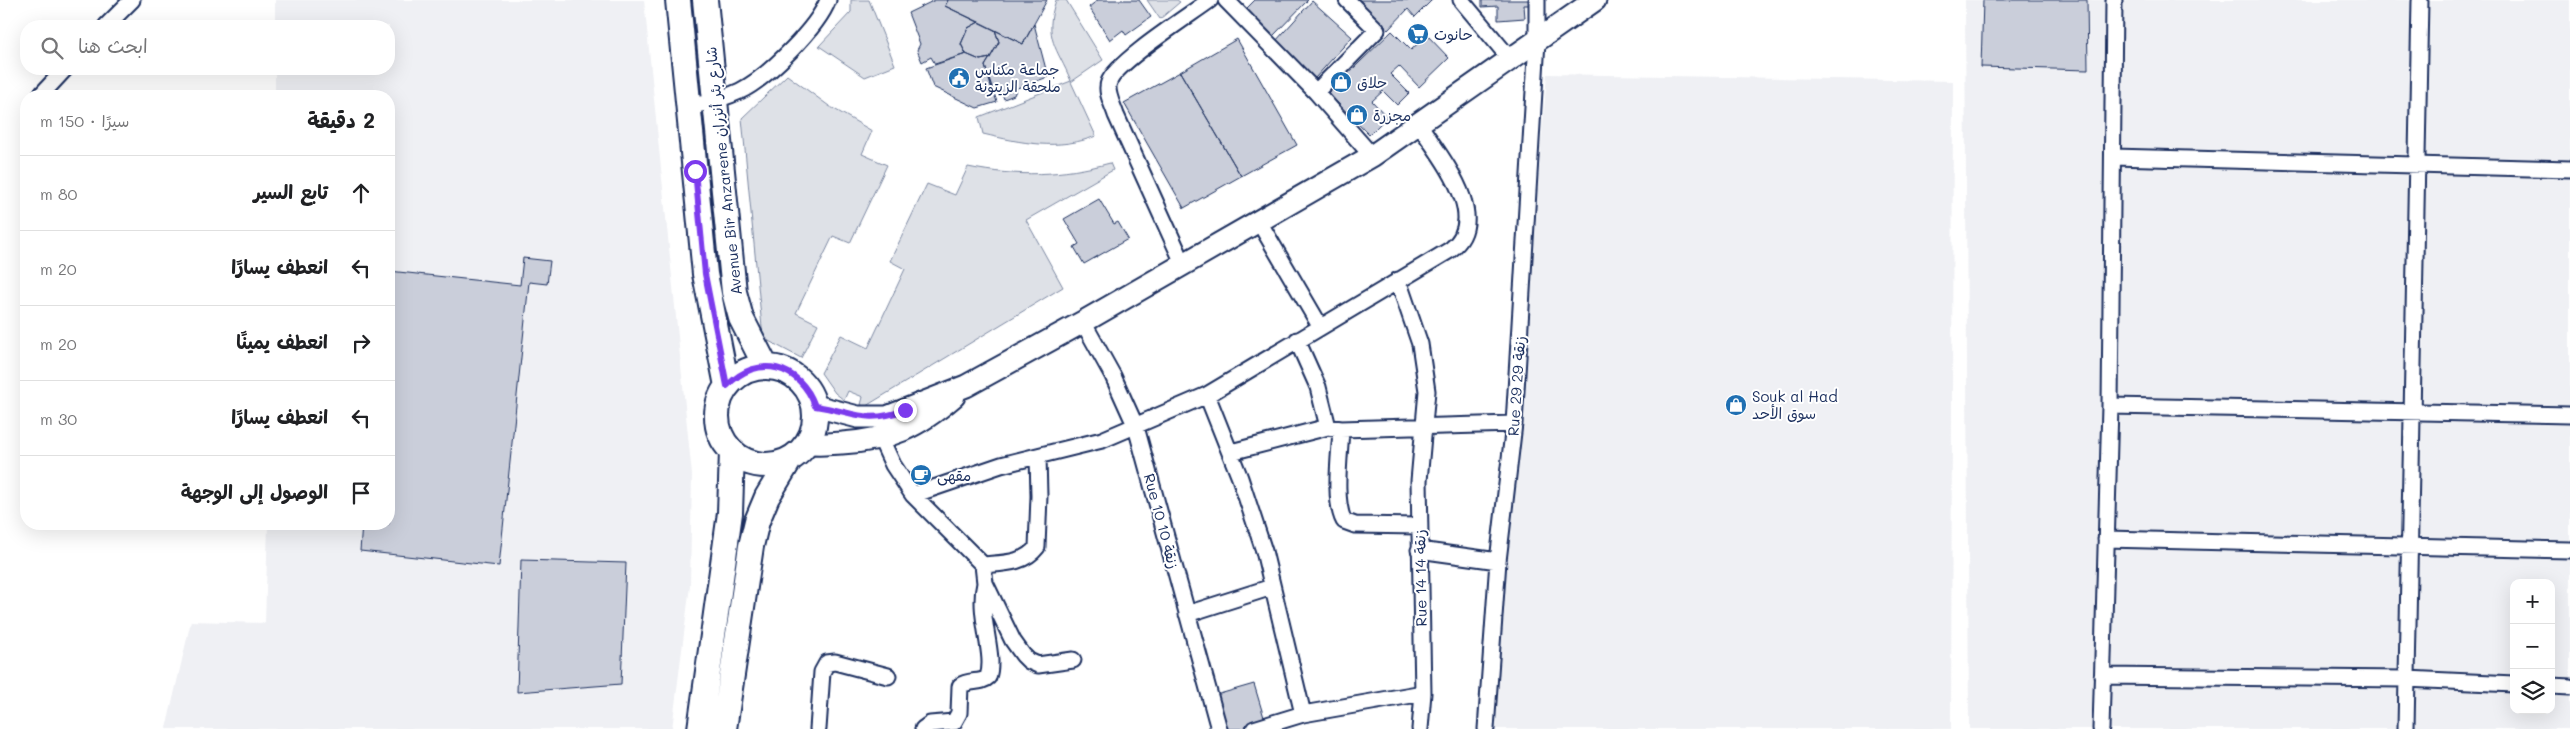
<!DOCTYPE html>
<html lang="ar">
<meta charset="utf-8">
<style>
body{margin:0;font-family:Mali,"Playpen Sans Arabic",sans-serif;background:#f2f2f2;color:#202124;direction:rtl}
.controls{position:absolute;right:15px;bottom:15px;display:grid;overflow:hidden;border-radius:10px;box-shadow:0 5px 20px #0002}
.controls button{width:45px;height:45px;display:grid;place-items:center;padding:0;border:0;border-bottom:1px solid #e0e0e0;background:#fff;color:#202124;font:25px sans-serif}
.stop{position:absolute;width:15px;height:15px;margin:-11px;border:4px solid #7c3aed;border-radius:50%;background:#fff}
.stop.end{background:#7c3aed;border-color:#fff;box-shadow:0 1px 5px #0008}
.list{margin:0;padding:0;list-style:none}
h2{display:flex;justify-content:space-between;align-items:center;height:65px;margin:0;padding:0 20px;font-size:21px}
h2 small{font-size:16px;font-weight:400;color:#757577}
.list li{display:grid;grid-template-columns:32px 1fr auto;gap:15px;align-items:center;box-sizing:border-box;height:75px;padding:0 20px;border-top:1px solid #e0e0e0}
.list b{display:block;font-size:19px;white-space:nowrap}
.list em{font-size:16px;font-style:normal;color:#757577}
.icon{flex:none;width:28px;height:28px;fill:none;stroke:currentColor;stroke-width:2;stroke-linecap:round;stroke-linejoin:round}
.map{position:relative;flex:none;width:2570px;height:729px;overflow:hidden;direction:ltr}
.search{position:absolute;background:#fff;box-shadow:0 5px 20px #0002;left:20px;top:20px;width:375px;height:55px;display:flex;align-items:center;gap:12px;box-sizing:border-box;padding:0 18px;border-radius:20px;color:#757577;font-size:19px}
.panel{position:absolute;background:#fff;box-shadow:0 5px 20px #0002;left:20px;top:90px;width:375px;height:440px;border-radius:20px;direction:rtl}
.map>svg:first-child{display:block}
.built{fill:#eff0f4;fill-rule:evenodd}
.green{fill:#dee1e7;stroke:#7c88a2}
.building{fill:#caceda;stroke:#1b2f5e}
.lines{fill:none;stroke-linecap:round;stroke-linejoin:round}
.street-casing{stroke:#1b2f5e;stroke-width:19}
.secondary-casing{stroke:#1b2f5e;stroke-width:25}
.primary-casing{stroke:#1b2f5e;stroke-width:28}
.street{stroke:#fff;stroke-width:15}
.secondary{stroke:#fff;stroke-width:21}
.primary{stroke:#fff;stroke-width:24}
.route{stroke:#7c3aed;stroke-width:6}
.labels{text-anchor:middle;dominant-baseline:central;stroke-width:4;stroke-linejoin:round;paint-order:stroke}
.poi-label{font-size:15px;fill:#1b2f5e;stroke:#fff;text-anchor:start}
.street-label{font-size:15px;fill:#1b2f5e;stroke:#fff}
</style>
<div class="map">
<svg width="2570" height="729" viewBox="0 0 2570 729">
<rect width="100%" height="100%" fill="#fff"/>
<filter id="ink" filterUnits="userSpaceOnUse"><feTurbulence type="fractalNoise" baseFrequency=".02" numOctaves="2"/><feDisplacementMap in="SourceGraphic" scale="10" xChannelSelector="R" yChannelSelector="G"/><feConvolveMatrix kernelMatrix="1 2 1 2 8 2 1 2 1" color-interpolation-filters="sRGB"/></filter>
<g filter="url(#ink)">
<path class="built" d="M275 0H644L692 475 690 586 672 729H166L191 621 265 623 268 524H389V96H275V69H389V26H275Z
M1965 0H2570V729H1969ZM2514 583H2551V710H2514Z
M1547 74 1953 81 1951 729H1492Z"/>
<path class="green" d="M851 0H869L895 65 865 77 819 46 851 12Z
M1056 0H1066L1103 60 1071 82 1096 136C1058 151 1022 143 983 134L979 117 1071 81C1057 47 1043 39 1056 0Z
M1147 0H1177L1180 2 1160 19Z
M787 75 829 106 872 131 862 154 887 165 850 243 833 236 796 313 818 324 801 358 763 338 742 118Z
M1110 163 1113 170 1026 220 1063 287 866 406 861 405 863 397 848 391 844 400 835 393 821 373 841 335 868 348 905 269 890 261 927 184 955 195 968 167C1017 177 1062 176 1110 163Z"/>
<path class="building" d="M935 0H948L945 6 979 22 968 28 961 44 966 54 935 64 931 57 922 62 917 50 920 44 908 13Z
M948 0H1047L1023 44 945 6Z
M1098 0H1139L1151 17 1126 35 1123 30 1110 40 1089 7Z
M1255 0H1308L1273 36 1246 9Z
M1359 0H1432L1415 17 1408 9 1388 30Z
M1482 0H1529V5H1524L1525 18 1498 20V6L1482 7Z
M1983 0H2087L2088 70 1981 67Z
M1312 1 1352 37 1315 78 1275 42Z
M979 22 995 30 999 42 990 58 980 60 966 54 961 44 968 28Z
M1034 24 1048 77 1017 88 1014 95 1004 99 1000 87 993 93 985 66 999 42 995 30 1023 44Z
M1392 31 1411 50 1427 35 1449 58 1419 87 1399 66 1390 74 1409 93 1397 105 1383 91 1372 101 1387 117 1369 135 1328 93Z
M1237 39 1297 145 1241 176 1180 72Z
M966 54 980 60 990 58 985 66 997 102 977 108 933 87 926 68Z
M1180 72 1241 176 1184 208 1124 103Z
M1099 199 1114 224 1118 222 1128 239 1084 264 1074 247 1079 244 1064 219Z
M523 258 550 261 547 284 529 282 499 566 360 551 362 524H389V271L520 285Z
M521 560 626 563 621 684 517 692Z
M1254 684 1266 724 1245 729H1224L1216 695Z"/>
<g class="lines">
<g class="street-casing">
<path id="street" d="M1226 0 1316 92 1372 156
M1461 0 1511 60
M106 26 132 0
M1316 92 1377 30 1347 0
M40 96 65 69
M688 107C707 103 723 99 740 91 767 78 818 27 828 0
M2113 157 2570 169
M1258 220 1320 326
M1183 263 1116 115C1113 105 1105 92 1109 82 1116 62 1190 15 1210 0
M1398 280 1420 344 1427 391 1419 481 1423 693 1420 729
M1083 322 1113 376 1136 427 1219 729
M1297 340 1318 387 1328 427
M1207 395 1240 478 1264 551 1303 714
M2110 406 2570 415
M1341 429C1340 453 1333 501 1344 521L1355 525 1419 526
M881 439 893 465 913 495 983 565 985 583 1013 641 1023 655 1029 661 1038 665 1073 660
M1231 452 1328 427 1341 429 1514 424
M913 495 1001 465 1102 440 1207 395 1450 250C1493 218 1439 156 1419 124
M2106 539 2570 550
M1419 550 1498 561
M983 565C1003 563 1024 564 1037 547L1039 496 1038 456
M1187 614 1272 587
M2102 676 2406 679 2514 684
M2551 686 2570 687
M818 729 822 672 827 663 835 662 888 676
M923 729 930 724 954 722 959 713 960 686C969 679 981 684 988 677 996 654 977 616 985 583
M1254 729 1303 714 1423 693
M1486 729 1498 561 1514 424 1537 41V0
M2101 729 2110 406 2114 0
M2406 729 2420 0"/>
</g>
<g class="secondary-casing">
<path id="secondary" d="M815 406 858 417H887L966 386 1083 322 1372 156 1595 0
M807 443C819 446 831 443 842 443 891 440 918 427 954 396"/>
</g>
<g class="primary-casing">
<path id="primary" d="M678 0 705 274 727 386
M705 0 734 292 741 318 766 367
M717 416a49 49 0 1 1 98 0a49 49 0 1 1-98 0Z
M700 729 730 513 732 451
M724 729 751 546 757 521 767 497 790 459"/>
</g>
<use href="#street" class="street"/>
<use href="#secondary" class="secondary"/>
<use href="#primary" class="primary"/>
</g>
</g>
<g class="lines" filter="url(#ink)">
<path class="route" d="M695 171 705 274 727 386C758 353 800 365 815 406 853 411 864 425 905 410"/>
</g>
<defs>
<g id="supermarket-disc" transform="scale(1.125)"><circle r="9.5" fill="#1f6fb2" stroke="#fff"/><path d="M-6-5.5h2.5l.6 2H6L4.5 2H-2.5L-4.4-4H-6ZM-1.5 3.2a1.3 1.3 0 1 0 .1 0ZM3 3.2a1.3 1.3 0 1 0 .1 0Z" fill="#fff"/></g>
<g id="civic-disc" transform="scale(1.125)"><circle r="9.5" fill="#1f6fb2" stroke="#fff"/><path d="M-.6-6.5H3V-4.5H.6V-3L4-1V1h2V6H-6V1h2V-1L-.6-3ZM-1.2 2.5V6h2.4V2.5Z" fill="#fff"/></g>
<g id="shop-disc" transform="scale(1.125)"><circle r="9.5" fill="#1f6fb2" stroke="#fff"/><path d="M-5-2.5h2.3a2.7 3.5 0 0 1 5.4 0H5L5.5 6h-11ZM-1.5-2.5h3a1.5 2.3 0 0 0-3 0Z" fill="#fff"/></g>
<g id="cafe-disc" transform="scale(1.125)"><circle r="9.5" fill="#1f6fb2" stroke="#fff"/><path d="M-5.5-4.5H6V0H3Q3 3.5 0 3.5H-2.5Q-5.5 3.5-5.5 0ZM3-3.2v2h1.7v-2ZM-6 4.5H4V6H-6Z" fill="#fff"/></g>
</defs>
<g fill-rule="evenodd">
<use href="#supermarket-disc" x="1418" y="34"/>
<use href="#civic-disc" x="959" y="78"/>
<use href="#shop-disc" x="1341" y="82"/>
<use href="#shop-disc" x="1357" y="115"/>
<use href="#shop-disc" x="1736" y="405"/>
<use href="#cafe-disc" x="921" y="475"/>
</g>
<g class="labels">
<g class="poi-label">
<text x="1434" y="34">حانوت</text>
<text x="975" y="69">جماعة مكناس<tspan x="975" dy="17">ملحقة الزيتونة</tspan></text>
<text x="1357" y="82">حلاق</text>
<text x="1373" y="115">مجزرة</text>
<text x="1752" y="396">Souk al Had<tspan x="1752" dy="17">سوق الأحد</tspan></text>
<text x="937" y="475">مقهى</text>
</g>
<g class="street-label">
<text transform="translate(723 171) rotate(-96)">Avenue Bir Anzarene شارع بئر أنزران</text>
<text transform="translate(1516 386) rotate(-86)">Rue 29 زنقة 29</text>
<text transform="translate(1162 521) rotate(75)">Rue 10 زنقة 10</text>
<text transform="translate(1420 578) rotate(-91)">Rue 14 زنقة 14</text>
</g>
</g>
</svg>
<div class="controls">
<button>+</button>
<button>−</button>
<button><svg class="icon" aria-label="layers" viewBox="0 0 24 24"><path d="M12 4l9 5-9 5-9-5zM3 14l9 5 9-5"/></svg></button>
</div>
<div class="stop" style="left:695px;top:171px"></div>
<div class="stop end" style="left:905px;top:410px"></div>
<div class="search"><svg class="icon" aria-label="search" viewBox="0 0 24 24"><circle cx="10" cy="10" r="6"/><path d="M15 15l6 6"/></svg>ابحث هنا</div>
<section class="panel">
<h2>2 دقيقة<small>سيرًا · 150 m</small></h2>
<ul class="list">
<li><svg class="icon" aria-label="ahead" viewBox="0 0 24 24"><path d="M12 20V5M6 11l6-6 6 6"/></svg><div><b>تابع السير</b></div><em>80 m</em></li>
<li><svg class="icon" aria-label="left" viewBox="0 0 24 24"><path d="M17 20v-9H6M10 6l-5 5 5 5"/></svg><div><b>انعطف يسارًا</b></div><em>20 m</em></li>
<li><svg class="icon" aria-label="right" viewBox="0 0 24 24"><path d="M7 20v-9h11M14 6l5 5-5 5"/></svg><div><b>انعطف يمينًا</b></div><em>20 m</em></li>
<li><svg class="icon" aria-label="left" viewBox="0 0 24 24"><path d="M17 20v-9H6M10 6l-5 5 5 5"/></svg><div><b>انعطف يسارًا</b></div><em>30 m</em></li>
<li><svg class="icon" aria-label="arrive" viewBox="0 0 24 24"><path d="M6 21V4h12l-3 4 3 4H6"/></svg><div><b>الوصول إلى الوجهة</b></div></li>
</ul>
</section>
</div>
